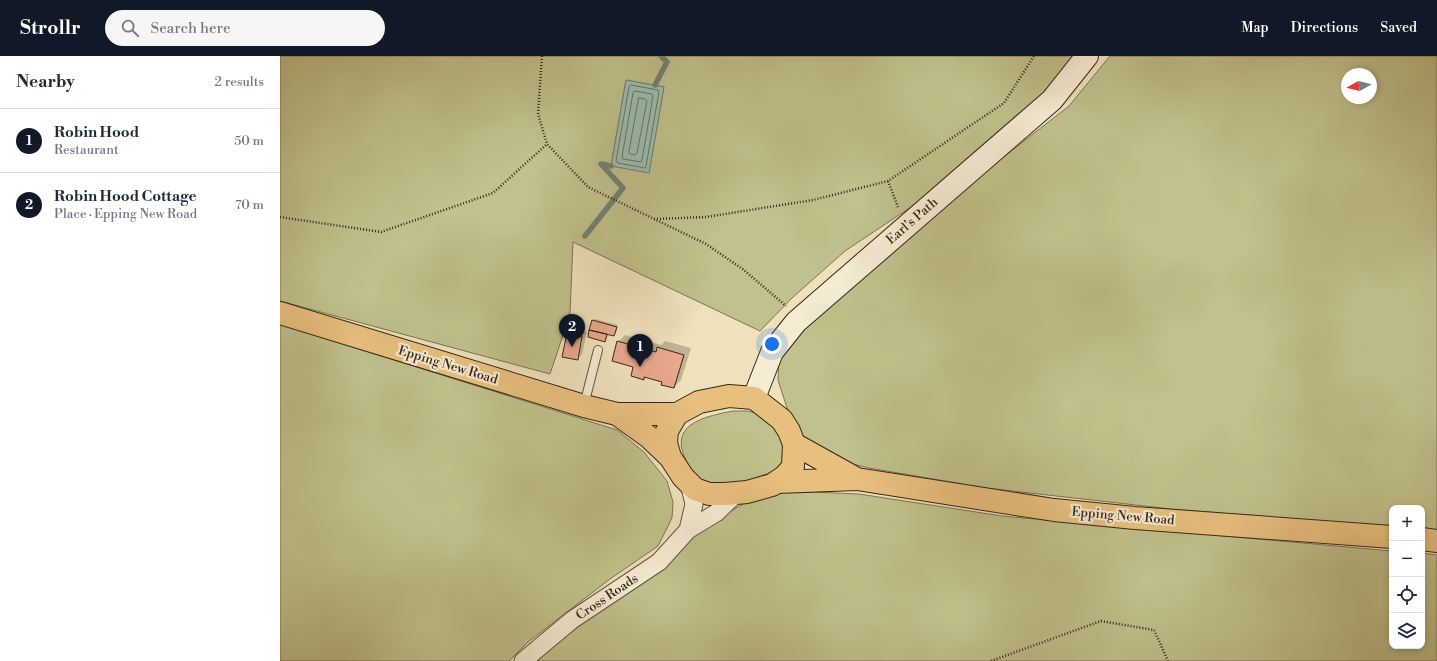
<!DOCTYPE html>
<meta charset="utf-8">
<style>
body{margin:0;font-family:"Libre Bodoni",serif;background:#f6f6f7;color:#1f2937}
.controls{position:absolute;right:12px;bottom:12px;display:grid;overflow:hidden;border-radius:8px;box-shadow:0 2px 6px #0003}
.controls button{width:36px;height:36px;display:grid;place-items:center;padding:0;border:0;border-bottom:1px solid #e0e1e3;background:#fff;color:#1f2937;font:20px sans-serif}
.compass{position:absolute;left:1061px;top:12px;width:36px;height:36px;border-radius:50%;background:#fff;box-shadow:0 2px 6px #0003;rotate:262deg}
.you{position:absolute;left:492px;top:288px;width:14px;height:14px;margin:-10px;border:3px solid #fff;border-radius:50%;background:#1a73e8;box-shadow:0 0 0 6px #1a73e833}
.badge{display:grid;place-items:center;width:26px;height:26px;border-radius:50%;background:#111827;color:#fff;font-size:13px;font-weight:700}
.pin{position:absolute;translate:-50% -33px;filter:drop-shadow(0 1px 2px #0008)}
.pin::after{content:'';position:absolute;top:21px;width:14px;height:12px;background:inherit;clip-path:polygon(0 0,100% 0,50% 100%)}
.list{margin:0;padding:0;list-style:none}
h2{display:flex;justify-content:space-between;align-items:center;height:52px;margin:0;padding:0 16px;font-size:17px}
h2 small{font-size:13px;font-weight:400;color:#747a83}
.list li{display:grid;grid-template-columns:26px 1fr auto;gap:12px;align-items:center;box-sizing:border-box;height:64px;padding:0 16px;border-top:1px solid #e0e1e3}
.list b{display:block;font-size:15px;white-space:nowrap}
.list p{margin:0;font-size:13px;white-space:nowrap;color:#747a83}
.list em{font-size:13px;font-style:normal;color:#747a83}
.icon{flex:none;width:22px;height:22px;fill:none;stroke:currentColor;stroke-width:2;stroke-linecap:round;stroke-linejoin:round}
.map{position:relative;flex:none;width:1157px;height:605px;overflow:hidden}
header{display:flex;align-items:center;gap:24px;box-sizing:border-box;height:56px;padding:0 20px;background:#111827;color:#fff}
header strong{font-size:19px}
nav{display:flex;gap:22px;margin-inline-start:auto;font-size:14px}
.search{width:280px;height:36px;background:#f6f6f7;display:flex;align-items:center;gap:10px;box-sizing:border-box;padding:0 14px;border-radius:22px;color:#747a83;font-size:15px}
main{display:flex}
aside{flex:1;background:#fff}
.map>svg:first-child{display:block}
.green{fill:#c0c18c;stroke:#7c7450;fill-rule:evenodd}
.water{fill:#9abeb1;stroke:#738172}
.shadow{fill:#0003}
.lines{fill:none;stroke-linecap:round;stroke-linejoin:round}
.shore{stroke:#697262;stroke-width:1}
.stream{stroke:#738172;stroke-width:5.5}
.building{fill:#e9a88d;stroke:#382614}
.lane-casing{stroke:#66553e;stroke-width:10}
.street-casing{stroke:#66553e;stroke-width:19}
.secondary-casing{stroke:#382614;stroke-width:24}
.primary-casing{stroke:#382614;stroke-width:24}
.path{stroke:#382614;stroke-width:2.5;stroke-dasharray:1 2;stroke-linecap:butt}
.lane{stroke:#f5ecd3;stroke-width:8}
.street{stroke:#f5ecd3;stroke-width:17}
.secondary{stroke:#f5ecd3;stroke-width:22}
.primary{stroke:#e8c07e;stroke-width:22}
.labels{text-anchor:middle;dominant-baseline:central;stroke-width:4;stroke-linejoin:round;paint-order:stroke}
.street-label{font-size:13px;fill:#382614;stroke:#f5ecd3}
</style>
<header>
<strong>Strollr</strong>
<div class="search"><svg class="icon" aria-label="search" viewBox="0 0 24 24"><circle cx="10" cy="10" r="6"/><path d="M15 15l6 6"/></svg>Search here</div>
<nav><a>Map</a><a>Directions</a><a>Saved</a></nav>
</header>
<main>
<aside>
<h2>Nearby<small>2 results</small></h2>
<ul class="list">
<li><span class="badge">1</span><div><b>Robin Hood</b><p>Restaurant</p></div><em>50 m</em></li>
<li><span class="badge">2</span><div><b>Robin Hood Cottage</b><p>Place · Epping New Road</p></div><em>70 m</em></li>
</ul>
</aside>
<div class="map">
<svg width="1157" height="605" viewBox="0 0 1157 605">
<rect width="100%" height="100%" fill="#efe1bc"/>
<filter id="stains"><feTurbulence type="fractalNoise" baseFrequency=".005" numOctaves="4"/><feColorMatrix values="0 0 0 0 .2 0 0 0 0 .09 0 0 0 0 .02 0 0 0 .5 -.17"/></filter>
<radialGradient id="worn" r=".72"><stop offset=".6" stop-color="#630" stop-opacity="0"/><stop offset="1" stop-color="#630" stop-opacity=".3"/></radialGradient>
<path class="green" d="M0 0H808L646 141 565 195 512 242 480 275 293 186 290 257 285 273 270 318 0 245ZM346 24 384 31 369 116 331 110Z
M830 0H1157V475L1142 474V452H1112V471L891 453 706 432 589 412 548 402 526 384 507 352 498 324 499 298 575 217 789 50ZM1067 18H1091V42H1067Z
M0 268 337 374 364 396 387 425 393 446 392 462 378 490 330 523 248 586 229 605H0Z
M453 355H468L484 359 505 382 502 408C500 410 498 412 496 414 491 417 458 428 452 429 445 429 434 429 427 427 417 424 413 417 408 408 386 369 422 361 453 355Z
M509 435 579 438 722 460 1112 495V590H1142V497L1157 499V605H255L327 548 379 512 418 477 449 456 472 443Z"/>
<path class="water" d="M346 24 384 31 369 117 331 110Z"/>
<path class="shadow" d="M315 263 338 269 336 277 334 279 328 277 327 283 325 285 313 265Z
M293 273 307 276 302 298 297 303 288 278Z
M345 279 381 289 385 285 411 292 401 324 394 331 383 325 366 320 363 323 338 286Z"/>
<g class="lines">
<path class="shore" d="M351 29 378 34 379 36 366 110 365 112 338 107 336 105 349 31Z
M355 35 372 38 373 40 362 104 361 106 343 103 342 101 353 37Z
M359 42 365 43 367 45 357 97 355 99 350 98 349 96Z"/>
<path class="stream" d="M375 29 387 6 381 0
M305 180 343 132 321 108 331 110"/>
</g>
<path class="building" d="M312 264 337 271 334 280 309 274Z
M309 274 327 278 325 286 308 281Z
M287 277 302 280 298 304 282 301Z
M337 285 376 296 377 291 404 299 394 332 381 329 382 326 364 321V324L351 320 353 311 332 305Z"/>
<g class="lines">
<g class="lane-casing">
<path id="lane" d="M304 349 318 294"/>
</g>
<g class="street-casing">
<path id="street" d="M408 474 414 448 409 427
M243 605 292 564 379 506 408 474 436 457 456 438"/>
</g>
<g class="secondary-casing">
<path id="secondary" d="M474 342 492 296 516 266 772 44 807 0"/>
</g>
<g class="primary-casing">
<path id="primary" d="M0 257 304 350 337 358H397
M449 340 474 342 502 364 509 375 514 388 513 411 504 421 492 429 467 436 445 438H429L415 433 403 421 390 401 386 387 387 375 397 358 419 346Z
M337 358 369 381 390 401
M514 388 577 423
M497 426 577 423 774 454 855 462 1112 481
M1142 483 1157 485"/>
</g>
<path class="path" d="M262 0 258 58 267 88 308 131 426 188 464 214 506 250
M608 125 618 151
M0 161 101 176 213 137 267 88
M374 163 426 161 533 144 608 125 724 47 754 0
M711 605 821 565 874 574 888 605"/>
<use href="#lane" class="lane"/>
<use href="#street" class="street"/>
<use href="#secondary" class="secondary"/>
<use href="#primary" class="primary"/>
</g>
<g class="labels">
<g class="street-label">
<text transform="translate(632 165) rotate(-41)">Earl's Path</text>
<text transform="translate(168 309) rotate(17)">Epping New Road</text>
<text transform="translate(843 460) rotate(5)">Epping New Road</text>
<text transform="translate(327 541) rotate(-34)">Cross Roads</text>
</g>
</g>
<rect width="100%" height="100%" filter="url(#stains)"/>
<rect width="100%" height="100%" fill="url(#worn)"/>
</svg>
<div class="controls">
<button>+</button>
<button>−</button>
<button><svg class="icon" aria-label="locate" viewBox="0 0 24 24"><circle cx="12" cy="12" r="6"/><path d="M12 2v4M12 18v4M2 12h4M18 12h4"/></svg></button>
<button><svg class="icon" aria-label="layers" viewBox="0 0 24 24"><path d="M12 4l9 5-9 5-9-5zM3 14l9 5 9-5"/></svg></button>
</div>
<svg class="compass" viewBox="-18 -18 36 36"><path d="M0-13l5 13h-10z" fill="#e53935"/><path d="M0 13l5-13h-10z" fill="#747a83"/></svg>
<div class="you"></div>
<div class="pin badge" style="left:360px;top:311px">1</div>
<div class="pin badge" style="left:292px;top:291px">2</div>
</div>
</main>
